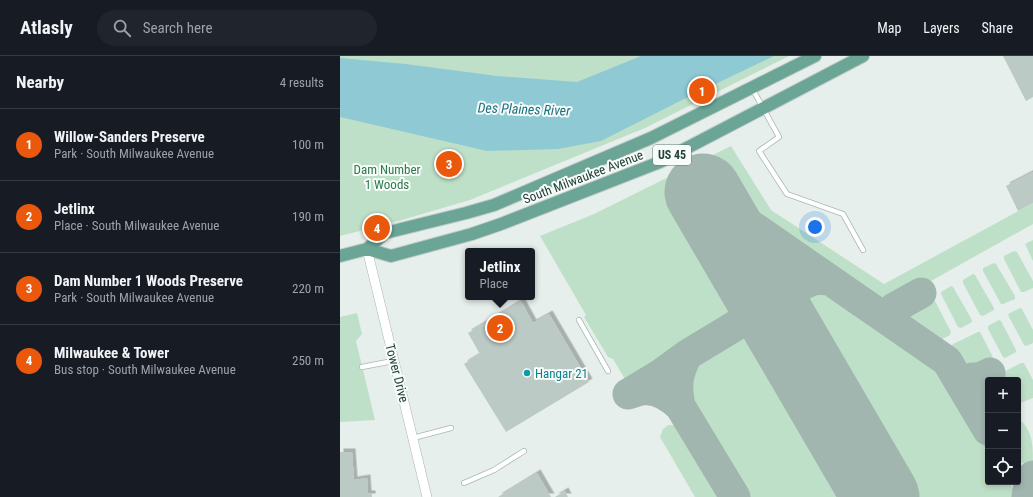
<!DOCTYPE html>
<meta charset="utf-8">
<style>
body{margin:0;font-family:"Roboto Condensed",sans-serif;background:#20242c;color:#f1f3f6}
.controls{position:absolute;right:12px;bottom:12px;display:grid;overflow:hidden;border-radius:4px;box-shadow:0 2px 6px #0003}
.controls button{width:36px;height:36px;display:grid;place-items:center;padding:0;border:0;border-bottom:1px solid #363941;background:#171b24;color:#f1f3f6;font:20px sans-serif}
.you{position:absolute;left:475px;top:171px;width:14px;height:14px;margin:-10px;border:3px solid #fff;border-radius:50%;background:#1a73e8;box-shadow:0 0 0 6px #1a73e833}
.badge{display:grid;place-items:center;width:26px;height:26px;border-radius:50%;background:#ea580c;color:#fff;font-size:13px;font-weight:700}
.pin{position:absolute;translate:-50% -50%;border:2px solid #fff;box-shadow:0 1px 4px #0006}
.popup{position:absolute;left:125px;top:192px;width:70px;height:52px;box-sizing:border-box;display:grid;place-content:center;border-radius:4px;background:#171b24;filter:drop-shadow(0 1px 3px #0005);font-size:13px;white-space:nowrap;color:#9ea1a6}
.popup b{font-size:15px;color:#f1f3f6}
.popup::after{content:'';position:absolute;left:50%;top:100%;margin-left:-8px;border:8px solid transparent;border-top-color:#171b24}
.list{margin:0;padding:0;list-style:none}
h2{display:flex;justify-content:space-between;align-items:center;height:52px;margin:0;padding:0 16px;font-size:17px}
h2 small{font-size:13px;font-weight:400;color:#9ea1a6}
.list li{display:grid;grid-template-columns:26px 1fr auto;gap:12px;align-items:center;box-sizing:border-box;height:72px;padding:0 16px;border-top:1px solid #363941}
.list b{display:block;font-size:15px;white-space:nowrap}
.list p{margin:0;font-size:13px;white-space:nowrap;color:#9ea1a6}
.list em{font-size:13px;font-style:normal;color:#9ea1a6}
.icon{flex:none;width:22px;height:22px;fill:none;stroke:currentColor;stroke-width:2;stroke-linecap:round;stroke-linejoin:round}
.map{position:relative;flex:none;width:693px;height:441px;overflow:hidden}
header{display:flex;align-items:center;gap:24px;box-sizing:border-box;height:56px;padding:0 20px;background:#171b24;border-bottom:1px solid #363941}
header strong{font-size:19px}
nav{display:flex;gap:22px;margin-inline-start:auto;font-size:14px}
.search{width:280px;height:36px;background:#20242c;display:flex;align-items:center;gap:10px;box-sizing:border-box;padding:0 14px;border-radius:22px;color:#9ea1a6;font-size:15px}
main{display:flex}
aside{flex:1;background:#171b24}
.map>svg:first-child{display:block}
.green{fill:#bfe0c8}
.water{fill:#8ec9d4}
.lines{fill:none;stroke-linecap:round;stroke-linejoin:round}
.taxiway{stroke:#a2b6b0;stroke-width:31}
.runway{stroke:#a2b6b0;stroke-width:77}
.building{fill:#bbcac4;filter:url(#shadow)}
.service-casing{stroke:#a8b8b2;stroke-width:6}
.minor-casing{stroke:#a8b8b2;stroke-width:10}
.primary-casing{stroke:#c2cac8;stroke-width:14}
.service{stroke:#fff;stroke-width:4.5}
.minor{stroke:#fff;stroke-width:9}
.primary{stroke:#6aa596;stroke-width:12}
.culture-dot{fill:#0f9aa8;stroke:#f7fbf9;stroke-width:1.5}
.labels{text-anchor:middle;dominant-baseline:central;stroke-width:4;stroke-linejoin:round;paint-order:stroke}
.shield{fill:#f7fbf9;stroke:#637a73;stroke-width:1}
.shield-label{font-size:12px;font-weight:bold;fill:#24423a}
.park-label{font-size:13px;fill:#2d7a4b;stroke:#f7fbf9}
.street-label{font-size:13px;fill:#24423a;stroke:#f7fbf9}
.culture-label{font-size:13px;fill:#0d838f;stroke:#f7fbf9;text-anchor:start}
.water-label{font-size:14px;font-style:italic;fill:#1c6f80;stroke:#f7fbf9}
</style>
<header>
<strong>Atlasly</strong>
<div class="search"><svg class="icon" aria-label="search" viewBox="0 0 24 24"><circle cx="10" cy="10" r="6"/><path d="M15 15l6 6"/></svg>Search here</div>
<nav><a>Map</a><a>Layers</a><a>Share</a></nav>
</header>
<main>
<aside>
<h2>Nearby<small>4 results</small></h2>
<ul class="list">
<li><span class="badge">1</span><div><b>Willow-Sanders Preserve</b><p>Park · South Milwaukee Avenue</p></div><em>100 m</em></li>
<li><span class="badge">2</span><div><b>Jetlinx</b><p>Place · South Milwaukee Avenue</p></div><em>190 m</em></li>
<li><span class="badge">3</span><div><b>Dam Number 1 Woods Preserve</b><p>Park · South Milwaukee Avenue</p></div><em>220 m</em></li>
<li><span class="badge">4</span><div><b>Milwaukee &amp; Tower</b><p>Bus stop · South Milwaukee Avenue</p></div><em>250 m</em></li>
</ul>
</aside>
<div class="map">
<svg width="693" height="441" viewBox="0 0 693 441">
<defs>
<filter id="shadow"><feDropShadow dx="3.5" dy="-3.5" stdDeviation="0" flood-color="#0004"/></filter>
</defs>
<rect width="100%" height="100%" fill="#e6efeb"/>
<path class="green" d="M0 0H449L305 72 130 144 55 166 0 180Z
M391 90 431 154 544 228 693 147V168L564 240C546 248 542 249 523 240L404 158C399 154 395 150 392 145 389 139 390 135 389 129 385 113 365 110 355 122 351 127 349 132 349 139L398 223C402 244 395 254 382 268L286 325 273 303 268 301 244 261 246 259 200 180 254 158Z
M399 172H401L453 208 457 216 456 222 450 227 444 229 436 228 427 223 399 174Z
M693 184V205L685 188Z
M674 195 677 196 693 225V232L684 236H681L664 203V200Z
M654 207 656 208 675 240V243L663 248H661L643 215V212Z
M633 218 635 219 654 252V254L643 260 640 259 623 227V224Z
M611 230 613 231 632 264V266L621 272 618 271 601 238V236Z
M483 232 490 234 596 307 603 315 648 391V426H669L678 441H555L453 266C453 261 452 255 453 250 456 242 474 233 483 232Z
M590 242 595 245 611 276 610 279 595 287H592L570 274 564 264 567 254Z
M680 252 682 253 693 274V287L686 290 684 289 669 261 668 258Z
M17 257 22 278 16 285 35 364 0 366V261Z
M659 264 661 265 676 294V296L665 302 663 301 648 273V270Z
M638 276H640L655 305V308L638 317 633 316 609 298V292L613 288Z
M410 279 429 284 438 290 526 441H410L351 342C348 315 355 304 378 291 389 285 398 281 410 279Z
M681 307H684L693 324V342L680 347 678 346V324H653L656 320Z
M678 362C693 374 693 389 693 407 688 409 683 408 678 405Z
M328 369H334L339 373 379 441H355L320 381 323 373Z"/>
<path class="water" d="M301 0H434L336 47 261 85 218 93 147 95 0 61V2L66 8 157 20 237 26Z"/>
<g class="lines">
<path class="taxiway" d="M374 153 386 152 607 305 648 374
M554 252 581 237
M399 267 414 265 428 266 445 277C441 258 440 252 452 236
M632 322H639L650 317C639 329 632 335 635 352
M288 338 321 318 347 299 464 228 476 223 489 224
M288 338C293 337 298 334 303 334 318 332 330 341 340 350 336 328 337 319 347 299
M340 350 395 441
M687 440 689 429 693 420"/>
<path class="runway" d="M363 136 541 441"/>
</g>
<path class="building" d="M663 0H693V41L686 45Z
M693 116V147L678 155 666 130Z
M181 245 193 267 209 258 249 326 166 376 124 308 140 298 128 277Z
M0 396H12L14 424 27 422 28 438H32V441H0Z
M197 417 211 441H158Z
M225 435 228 441H215Z"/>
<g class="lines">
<g class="service-casing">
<path id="service" d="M412 32 439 81 419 95 447 138 503 158 523 194
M239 264 268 315
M22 311 53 305
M73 382 111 372
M124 427 154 414 184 395"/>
</g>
<g class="minor-casing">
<path id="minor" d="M27 193 87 441"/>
</g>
<g class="primary-casing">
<path id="primary" d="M27 193 51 200 132 178 161 168 320 106 523 0
M0 200 27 193 45 177 126 157 154 149 311 82 475 0"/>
</g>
<use href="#service" class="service"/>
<use href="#minor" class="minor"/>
<use href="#primary" class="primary"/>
</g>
<circle class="culture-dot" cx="187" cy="317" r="4"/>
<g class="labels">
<rect class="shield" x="313" y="89" width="38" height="20" rx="3"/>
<g class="shield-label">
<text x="332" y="99">US 45</text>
</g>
<g class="park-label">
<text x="47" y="113">Dam Number<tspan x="47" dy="15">1 Woods</tspan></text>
</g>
<g class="street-label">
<text transform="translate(243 121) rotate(-21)">South Milwaukee Avenue</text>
<text transform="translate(57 317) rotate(76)">Tower Drive</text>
</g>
<g class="culture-label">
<text x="195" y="317">Hangar 21</text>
</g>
<g class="water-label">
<text transform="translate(184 53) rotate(2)">Des Plaines River</text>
</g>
</g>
</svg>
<div class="controls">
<button>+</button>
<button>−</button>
<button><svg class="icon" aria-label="locate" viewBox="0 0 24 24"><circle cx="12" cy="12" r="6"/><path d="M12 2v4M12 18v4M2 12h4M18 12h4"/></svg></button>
</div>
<div class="you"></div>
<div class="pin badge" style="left:362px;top:35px">1</div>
<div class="pin badge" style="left:160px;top:272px">2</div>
<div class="popup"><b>Jetlinx</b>Place</div>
<div class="pin badge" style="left:109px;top:108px">3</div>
<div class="pin badge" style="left:37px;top:172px">4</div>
</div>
</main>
